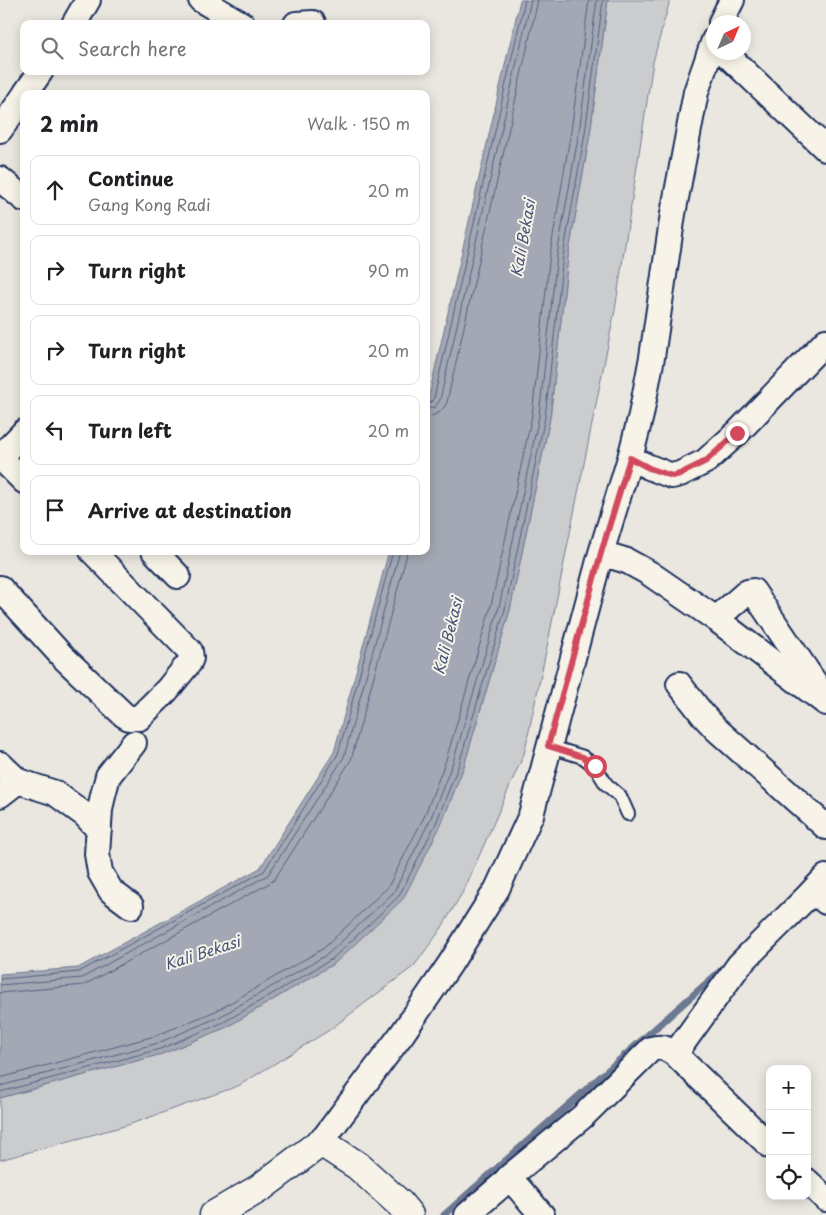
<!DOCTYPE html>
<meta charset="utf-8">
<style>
body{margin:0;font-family:"Playpen Sans",sans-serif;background:#f6f6f6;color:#202124}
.controls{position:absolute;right:15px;bottom:15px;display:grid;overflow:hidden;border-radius:10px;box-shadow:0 2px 12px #0003}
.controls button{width:45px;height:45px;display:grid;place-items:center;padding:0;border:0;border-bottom:1px solid #e0e0e0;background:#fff;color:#202124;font:25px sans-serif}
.compass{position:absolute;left:706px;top:15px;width:45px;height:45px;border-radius:50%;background:#fff;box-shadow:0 2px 12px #0003;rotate:44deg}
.stop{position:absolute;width:15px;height:15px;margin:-11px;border:4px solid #d1495b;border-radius:50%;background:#fff}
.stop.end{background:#d1495b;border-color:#fff;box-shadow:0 1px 5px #0008}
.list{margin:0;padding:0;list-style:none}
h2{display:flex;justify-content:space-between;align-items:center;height:65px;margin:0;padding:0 20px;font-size:21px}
h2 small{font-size:16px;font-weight:400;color:#757577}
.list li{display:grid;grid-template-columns:32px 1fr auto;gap:15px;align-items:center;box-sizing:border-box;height:70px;margin:0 10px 10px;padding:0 10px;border:1px solid #e0e0e0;border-radius:10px}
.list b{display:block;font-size:19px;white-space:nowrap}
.list p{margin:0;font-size:16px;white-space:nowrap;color:#757577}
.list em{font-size:16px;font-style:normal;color:#757577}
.icon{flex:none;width:28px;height:28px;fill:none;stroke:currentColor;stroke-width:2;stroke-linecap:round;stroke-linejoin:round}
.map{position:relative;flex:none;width:826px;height:1215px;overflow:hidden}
.search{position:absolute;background:#fff;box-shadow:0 2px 12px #0003;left:20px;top:20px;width:410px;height:55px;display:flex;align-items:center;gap:12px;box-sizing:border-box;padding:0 18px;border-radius:10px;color:#757577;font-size:19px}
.panel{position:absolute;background:#fff;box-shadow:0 2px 12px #0003;left:20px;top:90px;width:410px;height:465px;border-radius:10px}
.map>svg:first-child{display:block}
.green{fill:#cbcccd;stroke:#737e96}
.water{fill:#a3a8b4;stroke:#6d7892}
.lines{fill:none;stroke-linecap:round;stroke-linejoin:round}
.shore{stroke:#515f80;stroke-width:1}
.stream{stroke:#6d7892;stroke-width:7}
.lane-casing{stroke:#1b2f5e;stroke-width:16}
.street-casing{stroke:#1b2f5e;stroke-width:28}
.secondary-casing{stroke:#1b2f5e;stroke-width:31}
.lane{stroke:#f7f3e8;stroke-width:12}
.street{stroke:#f7f3e8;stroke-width:24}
.secondary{stroke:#f7f3e8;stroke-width:28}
.route{stroke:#d1495b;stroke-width:6}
.labels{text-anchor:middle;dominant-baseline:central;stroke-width:4;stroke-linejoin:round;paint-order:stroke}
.water-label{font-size:15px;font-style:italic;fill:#445378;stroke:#f7f3e8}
</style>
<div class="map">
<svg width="826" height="1215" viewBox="0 0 826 1215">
<rect width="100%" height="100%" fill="#eae7e0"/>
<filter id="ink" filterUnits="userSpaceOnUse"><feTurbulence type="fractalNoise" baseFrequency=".02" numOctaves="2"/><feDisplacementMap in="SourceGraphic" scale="10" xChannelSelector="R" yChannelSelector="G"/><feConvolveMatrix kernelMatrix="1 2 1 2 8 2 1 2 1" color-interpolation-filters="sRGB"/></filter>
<g filter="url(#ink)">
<path class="green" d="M608 0H670L653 62 615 310 548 642 524 754 465 888 441 929 414 966 328 1031 238 1086 128 1125 0 1160V1098L162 1054 227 1027 335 963 441 825 464 766 510 610 550 418 568 257 590 134Z"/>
<path class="water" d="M520 0H608L590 134 568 257 550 418 510 610 464 766 441 825 403 899 335 963 227 1027 162 1054 0 1098V974L78 968 260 868 334 752 389 551H426V408Z"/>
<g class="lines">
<path class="shore" d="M426 403 431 402 434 398 525 0
M426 409 435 407 440 400 531 0
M426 417C436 416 443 411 447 402L538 0
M0 979 79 972 264 871 338 754 393 551
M0 985 82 978 268 875 344 757 400 551
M0 993 84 985 268 884 274 880 351 760 406 558 407 551
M0 1078 155 1036 218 1010 324 948 388 887 424 817 446 760 491 606 532 415 550 254 571 131 589 0
M0 1086 158 1043 221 1016 328 954 394 892 430 820 453 762 499 607 539 416 557 255 579 132 597 0
M0 1092 160 1049 224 1022 332 959 399 896 436 823 459 764 505 609 545 417 563 256 585 133 603 0"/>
<path class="stream" d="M444 1215 727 965"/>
<g class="lane-casing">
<path id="lane" d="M548 746 583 757 595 766 606 784 620 796 628 814"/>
</g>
<g class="street-casing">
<path id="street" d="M201 0 242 24
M721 22 732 0
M74 24 88 0
M296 24 313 23
M724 52 826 149
M25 94 41 71
M0 130 24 96
M0 179 24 199
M0 457 24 432
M0 457 24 481
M630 458 649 467 672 476 680 474 706 461 737 433 826 341
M154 551 178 576
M601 553 627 561 649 573 716 619 826 703
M0 588 62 656 124 715 129 718H139L167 690 189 663 191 658 190 651 92 551
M716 619 747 592 753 591 821 692
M679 684 703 715 716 729 826 827
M0 764 18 781 55 793 85 815 99 830
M0 795 18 781
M826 877 808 896 820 897 826 902
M131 906 111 891 100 872 97 854 100 810 103 795 108 776 134 743
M675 1054 739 965 808 896
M321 1142 402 1034 450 964 497 889 531 815 601 553 630 458 641 415 652 357 673 214 696 92 714 40
M509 1177 542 1215
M807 1181 826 1199
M467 1215 503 1184 509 1177 582 1117 651 1049C662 1046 666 1048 675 1054L770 1146"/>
</g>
<g class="secondary-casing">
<path id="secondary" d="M214 1215 260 1188 321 1142 358 1166 400 1204 409 1215"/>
</g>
<use href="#lane" class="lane"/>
<use href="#street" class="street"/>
<use href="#secondary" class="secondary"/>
</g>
</g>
<g class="lines" filter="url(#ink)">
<path class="route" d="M595 766 583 757 548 746 601 553 630 458 649 468 672 476 680 474 706 461 737 433"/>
</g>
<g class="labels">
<g class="water-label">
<text transform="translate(522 238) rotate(-80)">Kali Bekasi</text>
<text transform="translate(447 636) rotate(-76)">Kali Bekasi</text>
<text transform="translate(202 952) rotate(-18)">Kali Bekasi</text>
</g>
</g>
</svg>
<div class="controls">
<button>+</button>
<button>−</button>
<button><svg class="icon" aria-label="locate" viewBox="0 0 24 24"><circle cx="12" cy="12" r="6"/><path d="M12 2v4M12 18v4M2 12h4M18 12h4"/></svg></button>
</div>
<svg class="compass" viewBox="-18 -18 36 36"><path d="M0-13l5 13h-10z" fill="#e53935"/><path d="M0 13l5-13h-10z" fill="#757577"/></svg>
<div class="stop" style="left:595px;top:766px"></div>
<div class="stop end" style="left:737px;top:433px"></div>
<div class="search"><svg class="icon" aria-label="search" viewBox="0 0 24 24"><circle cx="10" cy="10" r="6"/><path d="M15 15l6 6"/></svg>Search here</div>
<section class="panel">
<h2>2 min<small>Walk · 150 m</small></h2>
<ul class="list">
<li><svg class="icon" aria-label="ahead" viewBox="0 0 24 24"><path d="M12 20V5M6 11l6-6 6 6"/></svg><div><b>Continue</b><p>Gang Kong Radi</p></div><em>20 m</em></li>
<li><svg class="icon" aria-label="right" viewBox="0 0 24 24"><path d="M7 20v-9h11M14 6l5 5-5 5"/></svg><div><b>Turn right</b></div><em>90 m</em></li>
<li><svg class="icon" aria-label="right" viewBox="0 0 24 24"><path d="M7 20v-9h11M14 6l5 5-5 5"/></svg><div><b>Turn right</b></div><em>20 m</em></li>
<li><svg class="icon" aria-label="left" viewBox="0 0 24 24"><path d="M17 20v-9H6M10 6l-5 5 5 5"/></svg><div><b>Turn left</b></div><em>20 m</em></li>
<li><svg class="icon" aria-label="arrive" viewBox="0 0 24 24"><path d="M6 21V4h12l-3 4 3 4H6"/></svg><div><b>Arrive at destination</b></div></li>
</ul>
</section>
</div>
